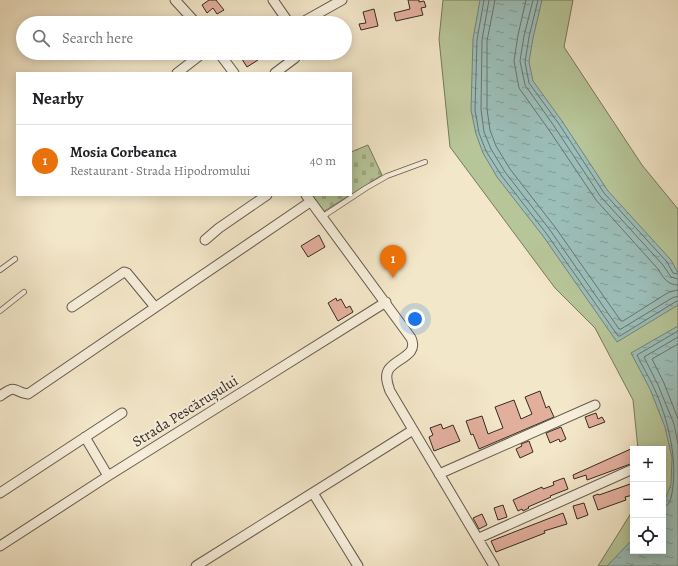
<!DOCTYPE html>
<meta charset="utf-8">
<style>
body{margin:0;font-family:Alegreya,serif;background:#f6f6f6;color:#202124}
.controls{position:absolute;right:12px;bottom:12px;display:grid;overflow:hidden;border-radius:0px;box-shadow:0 2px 10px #0003}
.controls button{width:36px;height:36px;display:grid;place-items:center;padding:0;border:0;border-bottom:1px solid #e0e0e0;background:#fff;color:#202124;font:20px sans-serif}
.you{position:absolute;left:415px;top:319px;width:14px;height:14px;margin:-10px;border:3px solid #fff;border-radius:50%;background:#1a73e8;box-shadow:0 0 0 6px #1a73e833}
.badge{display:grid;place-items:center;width:26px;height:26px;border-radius:50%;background:#8f2418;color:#fff;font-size:13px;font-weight:700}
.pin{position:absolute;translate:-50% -33px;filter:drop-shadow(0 1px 2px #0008)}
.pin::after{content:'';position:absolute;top:21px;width:14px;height:12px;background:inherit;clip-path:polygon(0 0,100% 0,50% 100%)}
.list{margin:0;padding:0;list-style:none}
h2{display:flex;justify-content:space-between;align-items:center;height:52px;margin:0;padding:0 16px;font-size:17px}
h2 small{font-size:13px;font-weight:400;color:#757577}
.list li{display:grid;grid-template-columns:26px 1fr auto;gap:12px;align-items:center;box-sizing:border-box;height:72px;padding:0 16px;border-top:1px solid #e0e0e0}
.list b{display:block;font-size:15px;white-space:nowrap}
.list p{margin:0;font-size:13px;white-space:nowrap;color:#757577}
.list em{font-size:13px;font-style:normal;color:#757577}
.icon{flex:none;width:22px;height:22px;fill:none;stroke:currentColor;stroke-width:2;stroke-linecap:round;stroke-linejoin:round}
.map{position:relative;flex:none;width:678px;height:566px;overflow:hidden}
.search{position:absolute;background:#fff;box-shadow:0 2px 10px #0003;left:16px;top:16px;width:336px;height:44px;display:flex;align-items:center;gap:10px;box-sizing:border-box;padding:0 14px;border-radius:22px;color:#757577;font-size:15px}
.panel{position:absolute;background:#fff;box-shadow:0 2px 10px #0003;left:16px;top:72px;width:336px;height:124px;border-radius:0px}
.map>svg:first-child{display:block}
.grass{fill:#b7c699;stroke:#76785e}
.cemetery{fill:url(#cemetery-stones);stroke:#76785e}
.water{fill:url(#water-ripples);stroke:#73837e}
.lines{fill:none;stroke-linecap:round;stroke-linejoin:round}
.shore{stroke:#69746f;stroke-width:1}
.building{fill:#e3af9d;stroke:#362a24}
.service-casing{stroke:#65594d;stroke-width:6}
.minor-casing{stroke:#65594d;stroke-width:11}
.service{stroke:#f7efdc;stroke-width:4.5}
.minor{stroke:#f7efdc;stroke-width:9}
.labels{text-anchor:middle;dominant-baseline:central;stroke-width:4;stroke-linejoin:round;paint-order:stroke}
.street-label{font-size:15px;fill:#362a24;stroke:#f7efdc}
</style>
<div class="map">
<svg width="678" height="566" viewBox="0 0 678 566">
<defs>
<pattern id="cemetery-stones" width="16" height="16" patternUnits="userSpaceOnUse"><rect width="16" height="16" fill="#b7c699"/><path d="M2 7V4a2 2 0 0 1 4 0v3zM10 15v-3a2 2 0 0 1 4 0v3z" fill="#9eaa84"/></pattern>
<pattern id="water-ripples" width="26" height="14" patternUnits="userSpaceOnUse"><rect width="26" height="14" fill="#9cbfba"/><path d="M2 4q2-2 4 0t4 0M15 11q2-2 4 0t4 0" fill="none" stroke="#809b97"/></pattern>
</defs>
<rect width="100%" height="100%" fill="#f3e7c9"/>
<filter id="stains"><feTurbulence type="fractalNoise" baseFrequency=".005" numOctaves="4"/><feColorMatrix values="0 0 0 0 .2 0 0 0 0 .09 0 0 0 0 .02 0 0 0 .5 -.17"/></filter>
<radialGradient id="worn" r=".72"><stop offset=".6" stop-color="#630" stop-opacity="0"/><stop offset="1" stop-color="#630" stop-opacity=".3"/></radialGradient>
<path class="grass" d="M443 0H573L564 47 642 165 678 209V566H598L633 510V551H663V449H638L633 400 595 328 555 288 450 147 439 39Z"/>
<path class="cemetery" d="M368 145 382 175 351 195V152Z
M307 195H350L323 212Z"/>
<path class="water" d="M480 0H542L533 38 529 62 533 81 562 121 608 191 671 260 678 273V305L617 342 543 236 497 177 483 153 476 134 471 110 473 39Z
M678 326V566H607L633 539V551H663V505L671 484 672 458 665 427 650 389 631 353Z"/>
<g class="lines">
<path class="shore" d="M484 0 477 40 475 110 479 133 486 151 501 175 546 233 618 336H620L675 302 678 301
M489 0 482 40 481 109 484 132 491 149 505 172 550 230 619 329H621L672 298 678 296
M495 0 487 41V109L490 130 496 146 510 169 555 227 621 321H623L669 292 678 290
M526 0 518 35 514 61 519 88 549 130 596 200 658 269C663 277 667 285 678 285
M533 0 524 36 520 61 525 85 554 126 600 196 663 265 671 277 678 279
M538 0 529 37 525 62 529 83 559 124 604 193 667 262 673 273 678 274
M678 337 644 357 658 385 674 424 678 444
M678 344 652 359 664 383 678 419
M663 507C670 506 671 498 672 493 678 459 668 419 654 388 649 377 642 366 637 355L678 331"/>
</g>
<path class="building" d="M209 0H216L224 10 217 14 213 8 207 13 202 5Z
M408 0H419V2L424 1 426 7 421 8 423 15 396 21 394 13 410 9Z
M374 9 378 26 361 30 359 24 366 23 363 12Z
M245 53H253L258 60 247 67 240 56Z
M319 235 325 247 308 257 301 246Z
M336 298 337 301 341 299 346 308 350 306 353 312 338 321 328 303Z
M540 391 546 408 549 406 554 417 479 449 473 434 471 435 466 421 482 416 488 434 503 428 495 407 514 400 521 419 532 414 525 397Z
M596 413 598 419 602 417 605 422 589 428 585 417Z
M441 424 443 429 453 425 460 441 434 451 429 437 433 435 430 428Z
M561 427 566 439 560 442 559 439 550 443 546 433Z
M529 441 533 452 520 458 516 449 522 446 521 444Z
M633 448V463L587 480 586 475 574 479 573 475Z
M564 478 568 489 550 496 551 497 528 507 529 508 523 511 522 509 518 511 513 500 542 487 543 489 554 485 553 482Z
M633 483V495L625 497 626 500 598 510 593 496 598 494 599 495Z
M584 503 588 515 577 519 573 506Z
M503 505 507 517 498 520 494 508Z
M563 513 567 524 544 531 545 533 496 552 491 541Z
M482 514 487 525 479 529 473 518Z"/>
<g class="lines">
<g class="service-casing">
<path id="service" d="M322 217 366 188 387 176 425 162
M0 270 15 259
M0 311 24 292"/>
</g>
<g class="minor-casing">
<path id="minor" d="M175 0 196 23
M273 0 289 23
M301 23 342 0
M219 53 234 73
M177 73 203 53
M275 73 295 58 298 53
M306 195 411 338C419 355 397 358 389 369 384 376 388 385 390 391L494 566
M205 240 219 228 267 195
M72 307 124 272 127 273 155 307
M0 396C18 383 12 392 28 394L310 202
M85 437 108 476
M439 474 595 405
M0 493 122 413
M313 493 358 566
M479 538 633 469
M0 546 108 476 386 302
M196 566 413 430"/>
</g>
<use href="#service" class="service"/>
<use href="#minor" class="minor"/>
</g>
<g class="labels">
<g class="street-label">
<text transform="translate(185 411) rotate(-32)">Strada Pescărușului</text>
</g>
</g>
<rect width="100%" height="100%" filter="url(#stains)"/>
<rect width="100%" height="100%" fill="url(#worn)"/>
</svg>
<div class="controls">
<button>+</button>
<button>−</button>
<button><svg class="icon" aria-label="locate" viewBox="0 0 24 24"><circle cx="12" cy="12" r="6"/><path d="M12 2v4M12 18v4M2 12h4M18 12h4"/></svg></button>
</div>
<div class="you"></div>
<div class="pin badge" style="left:393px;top:278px;background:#e8710a">1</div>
<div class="search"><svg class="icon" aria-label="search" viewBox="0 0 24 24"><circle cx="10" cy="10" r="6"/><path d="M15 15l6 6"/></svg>Search here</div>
<section class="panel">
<h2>Nearby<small></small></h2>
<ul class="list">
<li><span class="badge" style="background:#e8710a">1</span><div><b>Mosia Corbeanca</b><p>Restaurant · Strada Hipodromului</p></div><em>40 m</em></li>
</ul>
</section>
</div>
